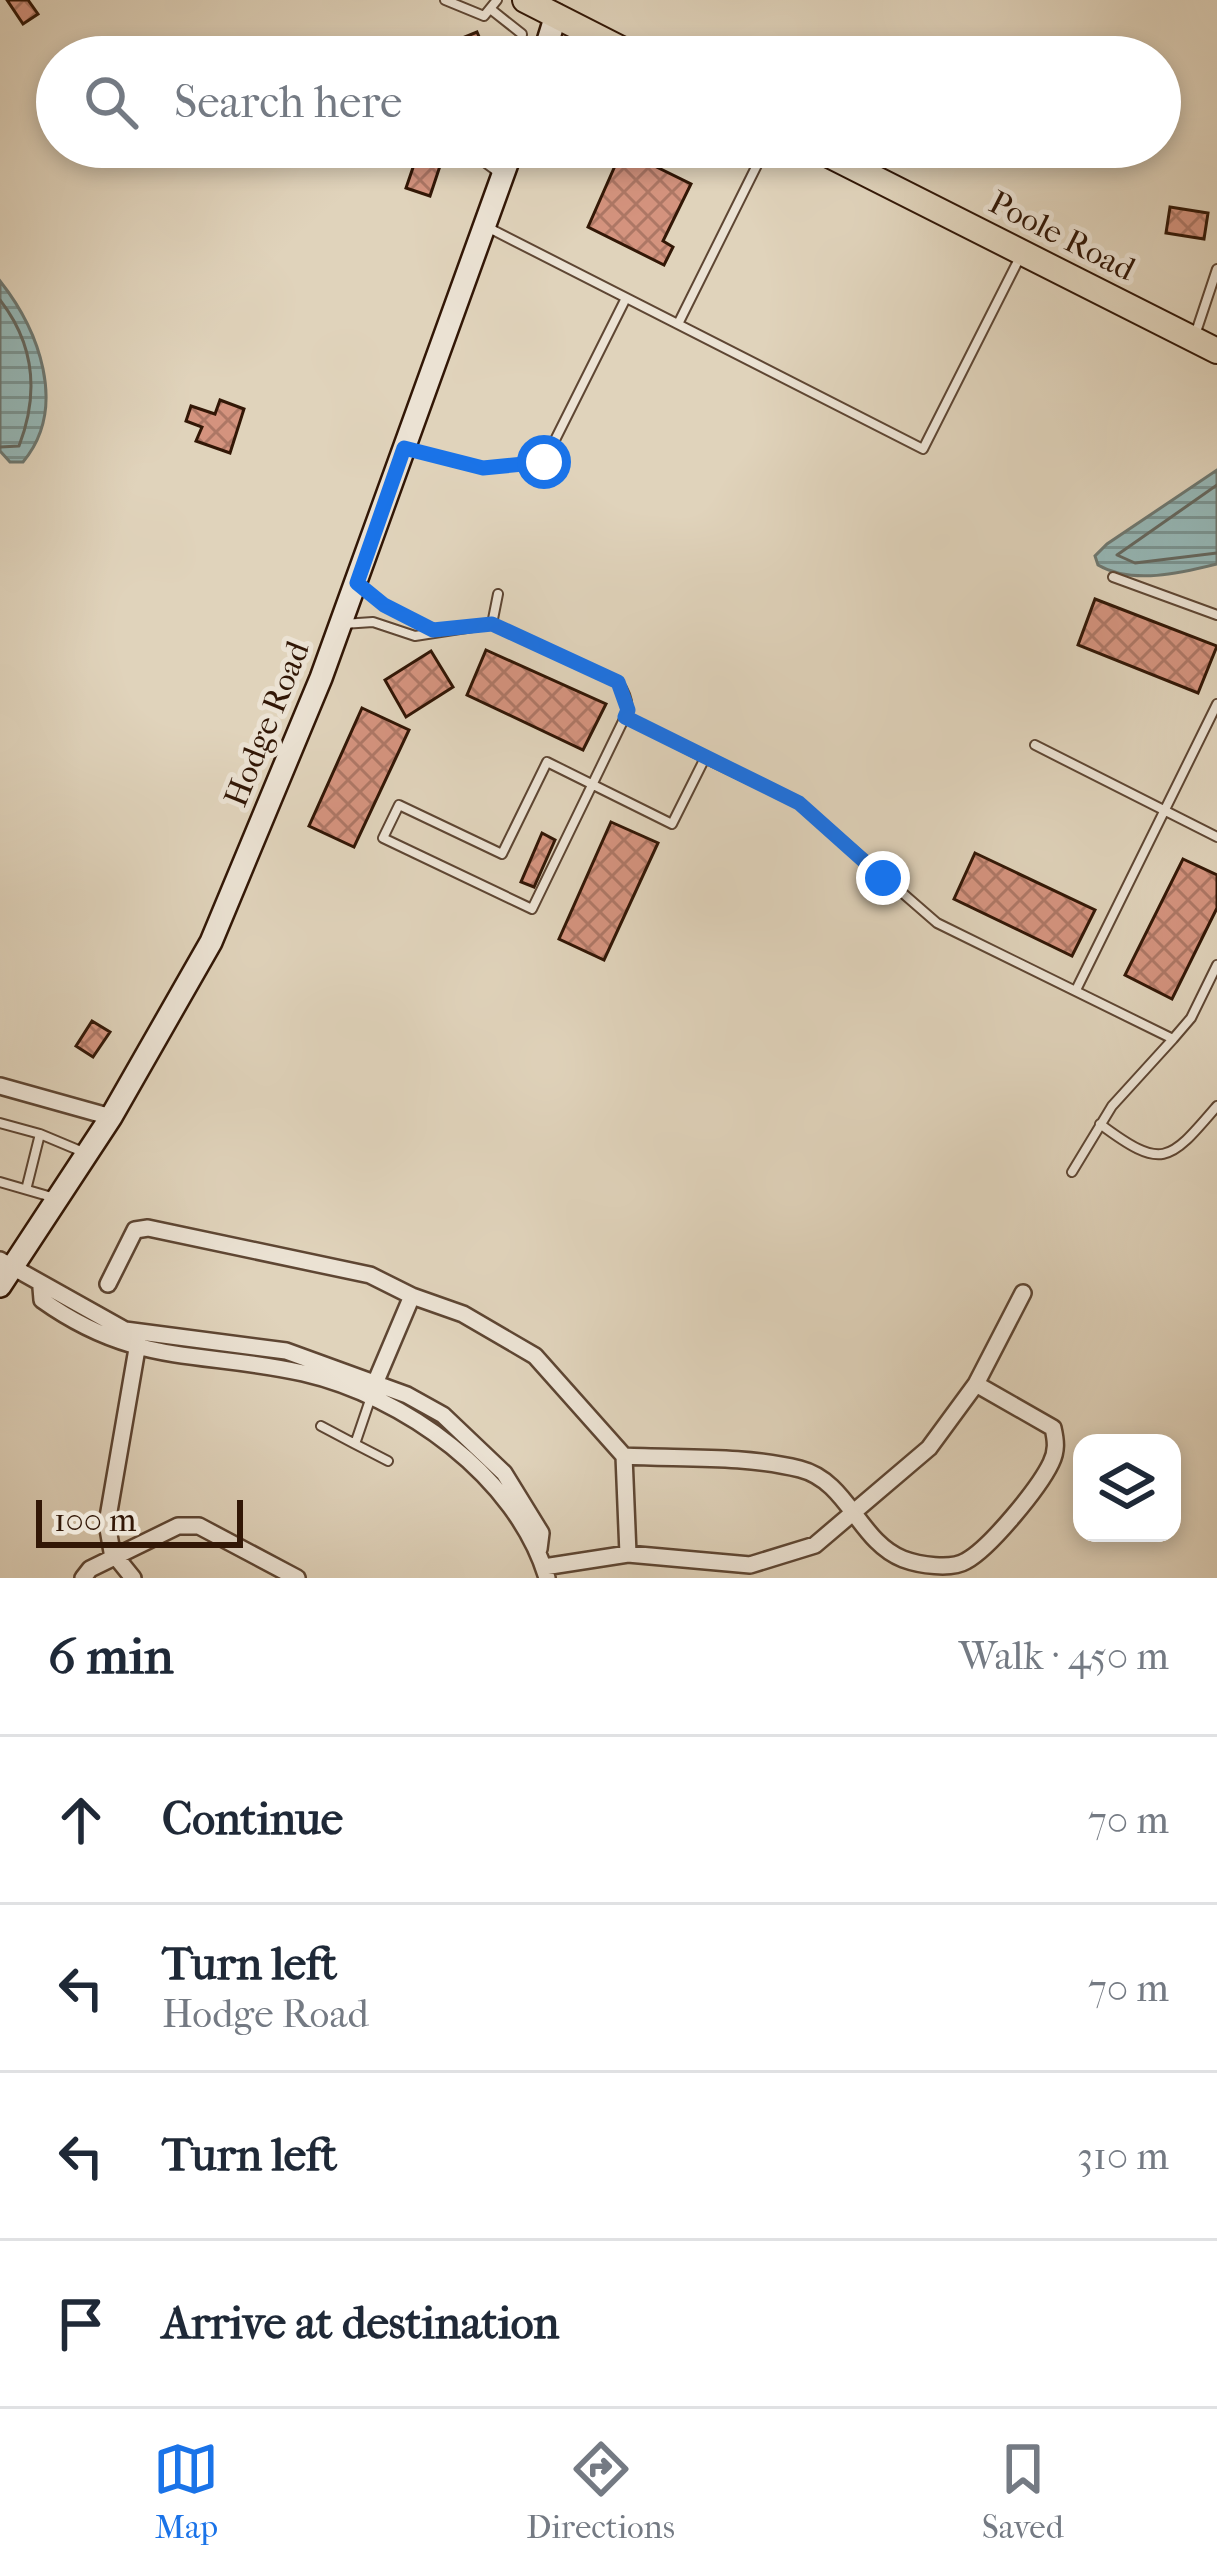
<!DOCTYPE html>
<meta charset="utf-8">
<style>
body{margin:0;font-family:"IM FELL French Canon",serif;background:#f6f6f7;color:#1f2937}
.controls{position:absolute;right:36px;bottom:36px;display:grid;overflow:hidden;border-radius:24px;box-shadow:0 6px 18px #0003}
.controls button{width:108px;height:108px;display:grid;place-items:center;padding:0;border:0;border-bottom:3px solid #e0e1e3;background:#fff;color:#1f2937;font:60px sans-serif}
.scale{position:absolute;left:36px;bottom:30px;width:207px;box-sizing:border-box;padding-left:12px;border:6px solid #321706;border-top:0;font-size:33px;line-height:42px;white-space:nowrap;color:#321706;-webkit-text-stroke:9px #ebe2d3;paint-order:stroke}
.stop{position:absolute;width:36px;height:36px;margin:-27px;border:9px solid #1a73e8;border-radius:50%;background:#fff}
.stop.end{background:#1a73e8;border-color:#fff;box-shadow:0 3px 12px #0008}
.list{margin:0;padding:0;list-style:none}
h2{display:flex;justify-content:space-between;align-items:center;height:156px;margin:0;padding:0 48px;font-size:51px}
h2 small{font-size:39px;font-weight:400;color:#747a83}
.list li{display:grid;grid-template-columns:78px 1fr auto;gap:36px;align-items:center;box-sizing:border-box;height:168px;padding:0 48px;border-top:3px solid #e0e1e3}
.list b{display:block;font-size:45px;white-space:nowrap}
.list p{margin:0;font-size:39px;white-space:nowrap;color:#747a83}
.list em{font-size:39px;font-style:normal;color:#747a83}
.icon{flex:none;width:66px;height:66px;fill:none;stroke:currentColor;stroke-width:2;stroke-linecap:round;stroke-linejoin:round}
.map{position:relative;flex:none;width:1217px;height:1578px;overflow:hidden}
.search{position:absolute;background:#fff;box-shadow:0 6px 18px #0003;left:36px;right:36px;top:36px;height:132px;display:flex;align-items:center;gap:30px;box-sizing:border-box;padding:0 42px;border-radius:66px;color:#747a83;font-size:45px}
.sheet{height:828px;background:#fff}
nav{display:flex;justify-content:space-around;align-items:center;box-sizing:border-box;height:168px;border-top:3px solid #e0e1e3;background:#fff;font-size:33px;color:#747a83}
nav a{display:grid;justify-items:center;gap:6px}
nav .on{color:#1a73e8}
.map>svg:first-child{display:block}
.water{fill:url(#water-rules);stroke:#6d7770;stroke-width:3}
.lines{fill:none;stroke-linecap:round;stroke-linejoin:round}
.shore{stroke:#64675e;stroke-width:3}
.building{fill:url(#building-cross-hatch);stroke:#321706;stroke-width:3}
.lane-casing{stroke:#5e4633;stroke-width:12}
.street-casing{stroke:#5e4633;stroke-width:20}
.secondary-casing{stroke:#321706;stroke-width:26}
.primary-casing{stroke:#321706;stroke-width:28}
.lane{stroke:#ebe2d3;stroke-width:8}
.street{stroke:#ebe2d3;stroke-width:15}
.secondary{stroke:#ebe2d3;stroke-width:21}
.primary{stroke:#e0d3bb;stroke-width:24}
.route{stroke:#1a73e8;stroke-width:15}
.labels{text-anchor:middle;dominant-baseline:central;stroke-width:10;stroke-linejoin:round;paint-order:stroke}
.street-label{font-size:33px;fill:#321706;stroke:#ebe2d3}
</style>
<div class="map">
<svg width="1217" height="1578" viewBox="0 0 1217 1578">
<defs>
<pattern id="water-rules" width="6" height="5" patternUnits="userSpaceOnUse" patternTransform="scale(3)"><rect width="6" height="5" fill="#95b7b6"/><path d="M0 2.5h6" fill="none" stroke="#7a9492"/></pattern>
<pattern id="building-cross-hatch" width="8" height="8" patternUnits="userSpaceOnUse" patternTransform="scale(3)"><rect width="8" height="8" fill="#d4937e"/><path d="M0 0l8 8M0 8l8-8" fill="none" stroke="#ad7765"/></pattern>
</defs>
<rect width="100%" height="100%" fill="#e0d3bb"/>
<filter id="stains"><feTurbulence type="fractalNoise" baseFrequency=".00167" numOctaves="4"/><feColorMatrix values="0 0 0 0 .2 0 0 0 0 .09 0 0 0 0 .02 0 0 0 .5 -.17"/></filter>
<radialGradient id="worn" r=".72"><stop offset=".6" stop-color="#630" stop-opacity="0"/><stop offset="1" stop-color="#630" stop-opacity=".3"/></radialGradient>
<path class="water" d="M0 281C38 329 69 407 23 462H10L0 451Z
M1217 470V564C1181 573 1132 585 1098 565L1095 556 1107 544Z"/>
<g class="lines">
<path class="shore" d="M0 300C35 345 39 394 19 446L0 447
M1217 485 1117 555 1135 563 1217 553"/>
</g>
<path class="building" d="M7 0H28L38 14 23 24Z
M477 32 488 57H437L433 50Z
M420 147 445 151 430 196 406 188Z
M622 150 691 184 663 241 673 247 664 265 588 227Z
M1170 207 1208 213 1204 239 1166 233Z
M220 400 244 409 230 453 196 441 202 427 186 421 191 406 215 414Z
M1095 599 1217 646 1198 693 1078 645Z
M486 650 606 704 583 750 467 695Z
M431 651 453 687 406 717 385 680Z
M362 708 409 730 354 847 309 826Z
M611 822 658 843 604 960 559 939Z
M542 833 555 840 534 887 521 882Z
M975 853 1095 910 1072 956 954 899Z
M1183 859 1217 875V908L1172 999 1125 975Z
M92 1021 110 1032 93 1057 76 1046Z"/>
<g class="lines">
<g class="lane-casing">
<path id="lane" d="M445 0 484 16 497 0
M493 11 522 34 520 57
M464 147 502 175
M487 227 923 449 1020 257
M678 324 766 147
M1196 332 1217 269
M406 448 483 468 544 462 626 298
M1113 577 1217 615
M358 584 384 605 431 630
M343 624 373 622 415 636 492 624 618 682C625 692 631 705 625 717L532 909 383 838 399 805 502 854 547 762 672 824 705 758 625 717
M492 624 498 594
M1035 745 1217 837
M705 758 799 803 937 923 1173 1039 1191 1018 1217 965
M1076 990 1217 704
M0 1123 40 1134
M1100 1124C1163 1171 1169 1162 1217 1106
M1072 1172 1112 1106 1173 1039
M0 1182 55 1198
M27 1186 40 1134 83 1152
M321 1426 355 1444 372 1394
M355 1444 388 1461"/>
</g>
<g class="street-casing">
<path id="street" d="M0 1086 111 1117
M0 1260 125 1330 286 1351 407 1395 443 1415 504 1473 541 1533 539 1549
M108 1284 135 1230 148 1228 370 1275 412 1296 376 1381
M41 1288 42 1300C136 1367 200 1350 303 1373 404 1396 517 1477 547 1578
M412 1296 463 1314 535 1356 624 1456 628 1554 544 1567
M624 1456C681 1459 744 1455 800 1469 848 1481 859 1542 903 1559 919 1565 951 1570 966 1561 990 1548 1039 1488 1051 1463 1057 1451 1056 1441 1053 1428L976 1384
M628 1554 750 1565 815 1545 929 1448 976 1384 1023 1293
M83 1578 90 1569 178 1526H199L297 1578
M133 1578 112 1552 107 1523 138 1343"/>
</g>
<g class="secondary-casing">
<path id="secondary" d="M543 57 556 15
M0 1286 111 1117 211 942 321 678 513 147"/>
</g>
<g class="primary-casing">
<path id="primary" d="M525 0 637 57
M813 147 1217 351"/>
</g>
<use href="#lane" class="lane"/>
<use href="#street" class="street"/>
<use href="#secondary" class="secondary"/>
<use href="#primary" class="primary"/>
</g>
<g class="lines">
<path class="route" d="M544 462 483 468 404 448 357 583 384 605 433 630 492 624 618 682 628 710 625 717 799 803 883 878"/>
</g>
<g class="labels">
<g class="street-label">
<text transform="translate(1062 236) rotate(27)">Poole Road</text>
<text transform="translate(267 724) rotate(-68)">Hodge Road</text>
</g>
</g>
<rect width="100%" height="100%" filter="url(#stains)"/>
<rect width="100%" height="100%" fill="url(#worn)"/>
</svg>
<div class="controls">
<button><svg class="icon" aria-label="layers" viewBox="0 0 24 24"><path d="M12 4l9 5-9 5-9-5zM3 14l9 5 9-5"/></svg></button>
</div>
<div class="scale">100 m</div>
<div class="stop" style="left:544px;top:462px"></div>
<div class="stop end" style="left:883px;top:878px"></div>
<div class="search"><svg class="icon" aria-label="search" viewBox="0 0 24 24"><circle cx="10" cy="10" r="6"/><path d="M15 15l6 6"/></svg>Search here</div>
</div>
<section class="sheet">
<h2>6 min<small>Walk · 450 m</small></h2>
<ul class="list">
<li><svg class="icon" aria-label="ahead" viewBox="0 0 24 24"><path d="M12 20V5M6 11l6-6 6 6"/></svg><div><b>Continue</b></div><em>70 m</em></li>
<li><svg class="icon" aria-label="left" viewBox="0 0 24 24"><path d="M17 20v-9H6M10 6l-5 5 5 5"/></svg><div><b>Turn left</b><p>Hodge Road</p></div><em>70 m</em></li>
<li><svg class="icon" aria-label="left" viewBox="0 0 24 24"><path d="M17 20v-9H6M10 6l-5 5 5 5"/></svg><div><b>Turn left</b></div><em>310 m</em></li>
<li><svg class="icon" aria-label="arrive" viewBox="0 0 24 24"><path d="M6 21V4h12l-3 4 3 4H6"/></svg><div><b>Arrive at destination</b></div></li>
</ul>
</section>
<nav>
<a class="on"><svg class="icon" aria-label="map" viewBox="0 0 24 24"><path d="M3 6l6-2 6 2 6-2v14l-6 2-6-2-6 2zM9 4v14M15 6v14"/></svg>Map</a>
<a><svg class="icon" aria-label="directions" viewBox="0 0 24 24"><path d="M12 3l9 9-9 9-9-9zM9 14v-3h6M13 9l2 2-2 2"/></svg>Directions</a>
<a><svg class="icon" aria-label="saved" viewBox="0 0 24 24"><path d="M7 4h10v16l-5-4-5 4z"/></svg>Saved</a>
</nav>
